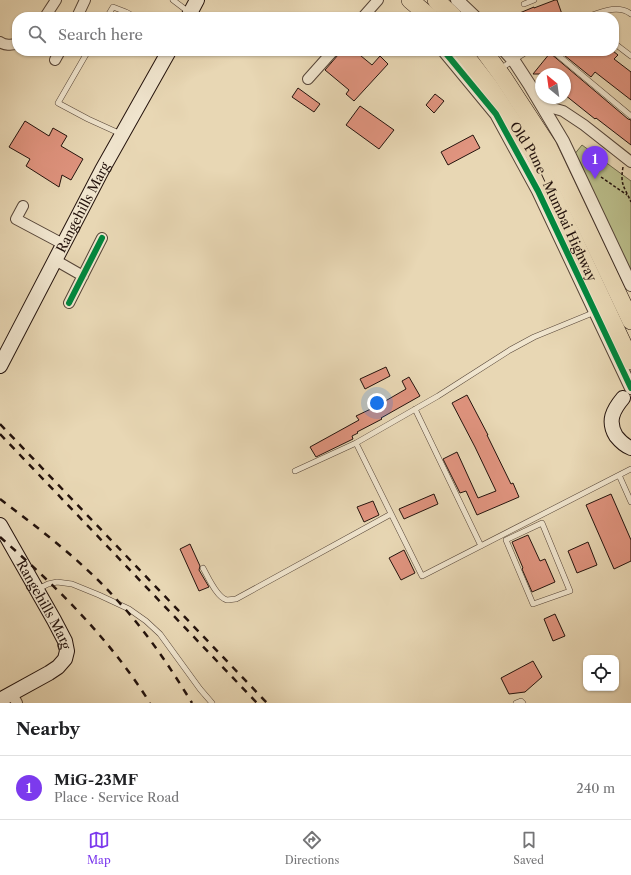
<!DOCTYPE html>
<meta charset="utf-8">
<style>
body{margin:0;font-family:"Libre Caslon Text",serif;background:#f2f2f2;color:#202124}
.controls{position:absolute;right:12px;bottom:12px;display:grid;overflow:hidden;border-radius:8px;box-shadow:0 1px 3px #0004}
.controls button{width:36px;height:36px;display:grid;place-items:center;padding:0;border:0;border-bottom:1px solid #e0e0e0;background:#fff;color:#202124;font:20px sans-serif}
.compass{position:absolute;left:535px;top:68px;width:36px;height:36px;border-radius:50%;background:#fff;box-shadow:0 1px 3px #0004;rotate:331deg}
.you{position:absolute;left:377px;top:403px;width:14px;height:14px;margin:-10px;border:3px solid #fff;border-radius:50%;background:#1a73e8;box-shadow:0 0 0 6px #1a73e833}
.badge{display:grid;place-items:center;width:26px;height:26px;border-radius:50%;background:#7c3aed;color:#fff;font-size:13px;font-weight:700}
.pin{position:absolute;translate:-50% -33px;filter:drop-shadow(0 1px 2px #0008)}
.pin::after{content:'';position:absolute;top:21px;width:14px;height:12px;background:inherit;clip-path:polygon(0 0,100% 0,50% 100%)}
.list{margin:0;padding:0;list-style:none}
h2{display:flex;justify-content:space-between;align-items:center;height:52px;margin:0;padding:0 16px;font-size:17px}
h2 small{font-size:13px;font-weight:400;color:#757577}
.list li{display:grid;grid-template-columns:26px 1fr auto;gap:12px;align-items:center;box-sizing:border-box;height:64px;padding:0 16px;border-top:1px solid #e0e0e0}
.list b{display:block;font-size:15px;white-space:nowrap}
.list p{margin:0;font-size:13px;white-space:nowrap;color:#757577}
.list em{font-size:13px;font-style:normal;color:#757577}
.icon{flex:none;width:22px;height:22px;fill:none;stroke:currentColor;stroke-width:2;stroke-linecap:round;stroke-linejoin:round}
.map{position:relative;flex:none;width:631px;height:703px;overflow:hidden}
.search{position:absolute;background:#fff;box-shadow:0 1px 3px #0004;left:12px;right:12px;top:12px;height:44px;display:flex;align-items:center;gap:10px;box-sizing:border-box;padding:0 14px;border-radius:16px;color:#757577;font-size:15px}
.sheet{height:116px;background:#fff}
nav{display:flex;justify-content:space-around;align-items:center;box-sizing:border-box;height:56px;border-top:1px solid #e0e0e0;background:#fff;font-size:11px;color:#757577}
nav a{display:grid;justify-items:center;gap:2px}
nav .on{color:#7c3aed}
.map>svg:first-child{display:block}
.green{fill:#babd8a;stroke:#6f684c}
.building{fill:#e0947f;stroke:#24130d}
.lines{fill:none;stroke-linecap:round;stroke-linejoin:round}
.service-casing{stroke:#554437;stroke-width:6}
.minor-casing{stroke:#554437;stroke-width:12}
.tertiary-casing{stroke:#554437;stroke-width:14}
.secondary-casing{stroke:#24130d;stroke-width:16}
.trunk-casing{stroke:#24130d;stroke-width:18}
.path{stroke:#24130d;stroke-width:1.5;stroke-dasharray:3 2;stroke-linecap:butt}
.service{stroke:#f0e5ce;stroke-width:5}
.minor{stroke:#f0e5ce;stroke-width:10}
.tertiary{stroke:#f0e5ce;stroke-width:12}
.secondary{stroke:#f0e5ce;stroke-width:14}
.trunk{stroke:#e8d7b4;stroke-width:17}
.rail{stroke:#24130d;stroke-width:2.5;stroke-dasharray:7 7;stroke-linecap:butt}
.cycleway-casing{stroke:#f0e5ce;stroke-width:8}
.cycleway{stroke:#00873e;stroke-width:6}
.labels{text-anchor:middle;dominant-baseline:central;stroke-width:3;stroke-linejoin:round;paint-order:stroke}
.street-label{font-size:13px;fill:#24130d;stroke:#f0e5ce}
</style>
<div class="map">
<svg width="631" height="703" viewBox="0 0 631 703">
<rect width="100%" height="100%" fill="#e8d7b4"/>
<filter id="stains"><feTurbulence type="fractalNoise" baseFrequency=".005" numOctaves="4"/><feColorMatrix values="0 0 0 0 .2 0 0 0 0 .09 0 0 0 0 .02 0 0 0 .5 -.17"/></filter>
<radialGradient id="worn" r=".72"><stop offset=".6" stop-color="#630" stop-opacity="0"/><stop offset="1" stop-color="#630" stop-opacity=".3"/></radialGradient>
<path class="green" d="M582 145 631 181V271L573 156Z"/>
<path class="building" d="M555 0H557L563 17H510L534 7V8Z
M340 51H355L372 65 380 56 388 64 354 101 346 94 349 90 325 70 338 55Z
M559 51H613L618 55 614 59 631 72V100L595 72 591 77Z
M550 53 628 119 631 120V145L596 118 595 119 565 95V74H533Z
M298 88 320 104 314 112 292 97Z
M435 94 444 101 434 113 426 105Z
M360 106 394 130 379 149 346 125Z
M25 121 49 136 53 128 67 136 61 146 83 159 71 180 62 175 59 187 26 166 30 159 9 147Z
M473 135 480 148 448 165 441 152Z
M386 367 390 376 365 389 360 379Z
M409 377 420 396 381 418 382 419 357 432 358 433 352 436 353 439 316 457 310 447 359 420 356 416 375 407 406 389 402 381Z
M467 395 488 435H487L511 484 513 483 519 497 477 515 466 491 460 493 443 459 457 452 478 498 496 491 475 447 452 403Z
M434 494 438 504 404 519 399 509Z
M611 494 631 540V561L614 569 586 505Z
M373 501 379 515 364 522 357 507Z
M528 535 540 561 545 559 555 582 532 592 522 569 523 568 512 542Z
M588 542 597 565 577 573 568 551Z
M190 544 200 566 199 570 209 587 199 591 180 549Z
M404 550 415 573 401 580 389 558Z
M555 614 565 636 553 641 544 619Z
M533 661 542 677 525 692 509 694 501 678Z"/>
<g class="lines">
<g class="service-casing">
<path id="service" d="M173 0 190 13
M524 4 534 0
M107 17 113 7 126 12 135 17
M587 17C601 12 618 4 631 14
M614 43 631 56
M88 51 58 103 88 119 121 134
M553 51 631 116
M500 69 528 51
M415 409 481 546
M356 443 422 576 631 469
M295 471 356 443 438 396 510 350 534 337 595 312
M619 475 631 502
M542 523 570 591 533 604 506 540Z
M203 568C208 577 217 598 227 600 230 600 233 599 236 599L391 514
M38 589 48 584 57 582 72 584 99 595 129 609 146 621 160 634 200 689 212 703
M516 703 521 701 523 703"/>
</g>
<g class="minor-casing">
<path id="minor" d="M45 17 56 0
M77 17 85 0
M363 17 378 0
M0 42C4 45 12 46 17 43
M55 60 60 51
M308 79 333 51
M542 105 563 111 584 125 631 162
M23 206 16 219 63 244
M55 260 83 276
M69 303 102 238
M12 694 17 703"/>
</g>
<g class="tertiary-casing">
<path id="tertiary" d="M457 0 475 17
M444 51 496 114 538 191 631 388
M505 51 514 61 529 84 563 141 631 285"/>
</g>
<g class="secondary-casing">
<g id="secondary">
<path d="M188 17 197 0"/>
<path id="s1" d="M0 366 102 170 169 51"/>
<path d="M623 398C613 410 607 421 616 436 620 441 625 446 631 448"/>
<path id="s2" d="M0 525 54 620 65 641 67 651 65 659 58 667 49 673 0 700"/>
</g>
</g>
<g class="trunk-casing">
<g id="trunk">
<path d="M410 0 430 17"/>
<path d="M436 0 454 17"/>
<path id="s3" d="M462 51 489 86 534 154 631 361"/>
<path d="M484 51 503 77 548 146 631 321"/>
</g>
</g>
<path class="path" d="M623 167C620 185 624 186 631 202
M601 177 627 195"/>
<use href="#service" class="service"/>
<use href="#minor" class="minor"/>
<use href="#tertiary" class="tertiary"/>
<use href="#secondary" class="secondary"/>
<use href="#trunk" class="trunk"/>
<path class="rail" d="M0 424 267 703
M0 434 257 703
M0 499C41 530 83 562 117 600 146 631 170 667 192 703
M0 537C57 587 109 638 150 703"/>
<g class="cycleway-casing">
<path id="cycleway" d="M444 51 496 114 538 191 631 388
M69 303 102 238"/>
</g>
<use href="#cycleway" class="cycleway"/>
</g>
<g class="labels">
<g class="street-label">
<text stroke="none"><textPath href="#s3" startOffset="177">Old Pune–Mumbai Highway</textPath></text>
<text stroke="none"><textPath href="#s1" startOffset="179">Rangehills Marg</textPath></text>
<text stroke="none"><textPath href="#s2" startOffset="91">Rangehills Marg</textPath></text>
</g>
</g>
<rect width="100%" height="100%" filter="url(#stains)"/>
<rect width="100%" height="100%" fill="url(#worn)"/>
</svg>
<div class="controls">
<button><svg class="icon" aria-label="locate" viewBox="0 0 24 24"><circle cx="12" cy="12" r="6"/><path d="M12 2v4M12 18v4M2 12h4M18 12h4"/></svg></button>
</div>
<svg class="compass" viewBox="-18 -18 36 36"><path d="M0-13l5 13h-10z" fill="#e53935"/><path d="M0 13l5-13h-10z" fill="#757577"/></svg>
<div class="you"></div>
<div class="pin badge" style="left:595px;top:179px">1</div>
<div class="search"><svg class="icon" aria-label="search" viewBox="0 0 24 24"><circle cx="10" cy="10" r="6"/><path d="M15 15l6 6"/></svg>Search here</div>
</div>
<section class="sheet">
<h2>Nearby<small></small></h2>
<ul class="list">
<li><span class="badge">1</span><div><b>MiG-23MF</b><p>Place · Service Road</p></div><em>240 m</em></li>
</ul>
</section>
<nav>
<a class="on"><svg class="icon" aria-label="map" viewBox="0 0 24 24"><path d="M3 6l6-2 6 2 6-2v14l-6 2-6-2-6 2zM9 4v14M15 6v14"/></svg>Map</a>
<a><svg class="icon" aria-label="directions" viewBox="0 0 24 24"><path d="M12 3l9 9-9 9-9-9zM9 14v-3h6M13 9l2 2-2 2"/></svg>Directions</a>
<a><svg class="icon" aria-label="saved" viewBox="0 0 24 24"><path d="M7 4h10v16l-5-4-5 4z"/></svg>Saved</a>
</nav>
